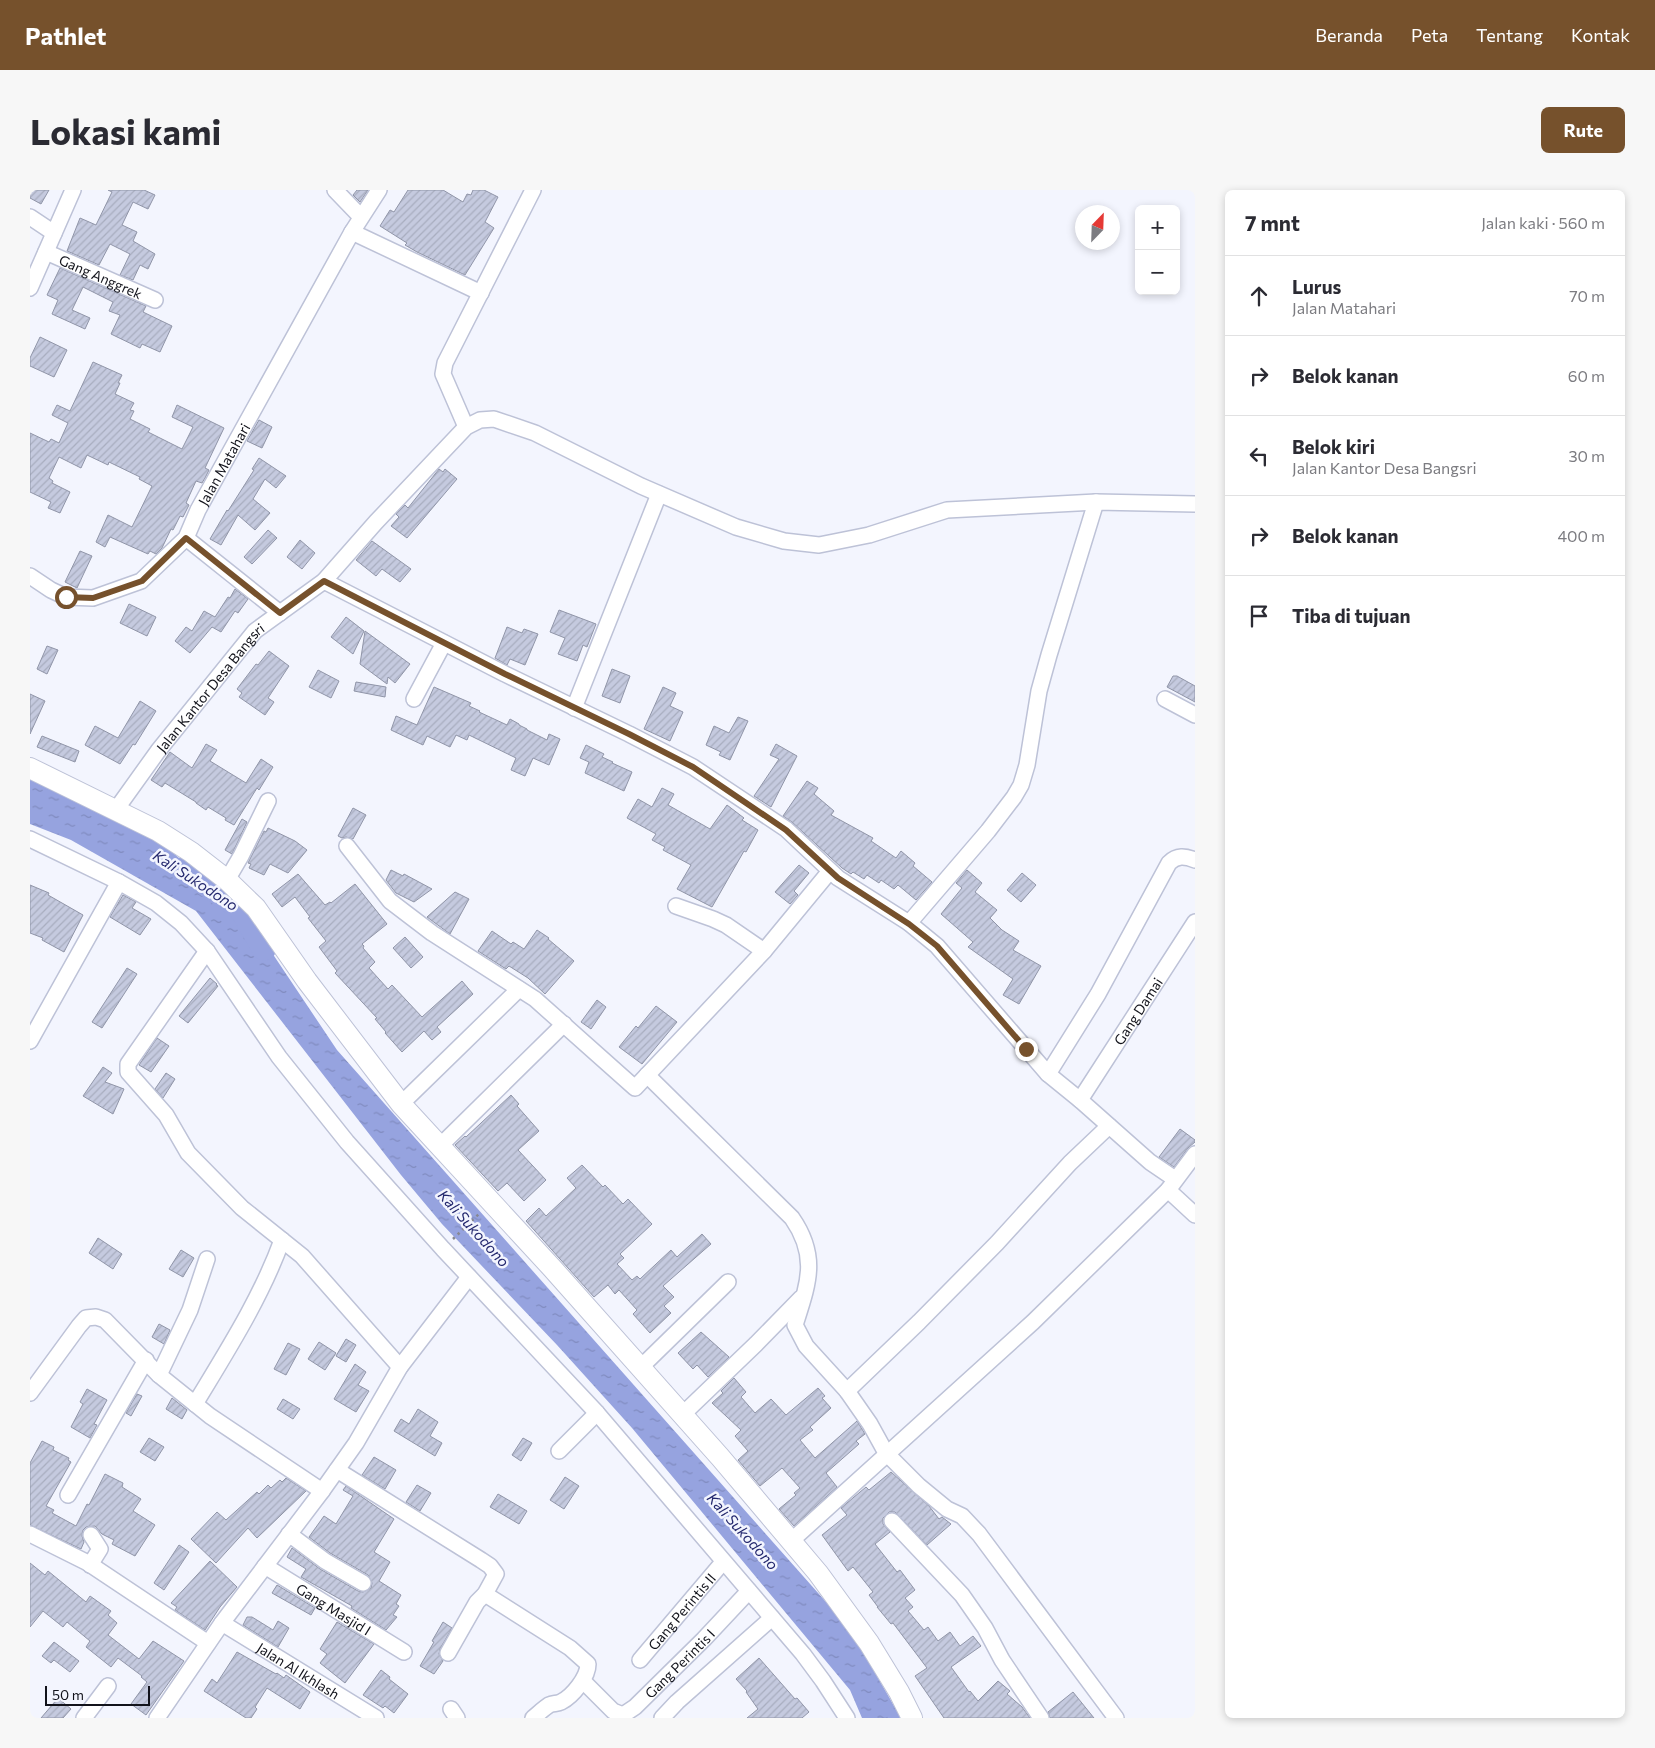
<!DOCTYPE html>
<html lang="id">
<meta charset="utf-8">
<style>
body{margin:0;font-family:Commissioner,sans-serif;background:#f7f7f7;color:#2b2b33}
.controls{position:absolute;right:15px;top:15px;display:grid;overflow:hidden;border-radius:8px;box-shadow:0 2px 8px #0003}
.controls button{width:45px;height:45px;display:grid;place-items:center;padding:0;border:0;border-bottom:1px solid #e1e1e2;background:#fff;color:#2b2b33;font:25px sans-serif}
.compass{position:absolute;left:1045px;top:15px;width:45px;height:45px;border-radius:50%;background:#fff;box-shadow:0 2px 8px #0003;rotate:23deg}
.scale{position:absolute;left:15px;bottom:12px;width:105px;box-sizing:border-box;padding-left:5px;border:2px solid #12131b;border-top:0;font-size:14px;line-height:18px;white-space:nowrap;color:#12131b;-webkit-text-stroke:4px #f3f5fe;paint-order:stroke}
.stop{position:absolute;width:15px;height:15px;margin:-11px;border:4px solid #76512c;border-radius:50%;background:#fff}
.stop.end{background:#76512c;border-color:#fff;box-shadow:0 1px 5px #0008}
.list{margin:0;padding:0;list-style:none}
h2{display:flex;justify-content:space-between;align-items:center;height:65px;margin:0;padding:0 20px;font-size:21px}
h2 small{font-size:16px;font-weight:400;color:#7c7c81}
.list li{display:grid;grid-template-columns:32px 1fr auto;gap:15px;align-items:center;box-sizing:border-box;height:80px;padding:0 20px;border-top:1px solid #e1e1e2}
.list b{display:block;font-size:19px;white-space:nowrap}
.list p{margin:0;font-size:16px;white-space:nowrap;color:#7c7c81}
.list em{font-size:16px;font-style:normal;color:#7c7c81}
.icon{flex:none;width:28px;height:28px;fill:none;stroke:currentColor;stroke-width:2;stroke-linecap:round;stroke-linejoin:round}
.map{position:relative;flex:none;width:1165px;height:1528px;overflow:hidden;border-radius:8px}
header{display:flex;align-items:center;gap:30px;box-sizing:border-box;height:70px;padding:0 25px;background:#76512c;color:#fff}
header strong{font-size:24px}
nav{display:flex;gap:28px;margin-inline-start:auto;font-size:18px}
.intro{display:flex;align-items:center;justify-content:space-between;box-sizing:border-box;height:120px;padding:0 30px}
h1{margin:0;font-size:35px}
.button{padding:12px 22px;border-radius:8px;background:#76512c;color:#fff;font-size:18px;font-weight:700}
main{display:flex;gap:30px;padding:0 30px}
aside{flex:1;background:#fff;border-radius:8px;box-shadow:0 2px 8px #0003}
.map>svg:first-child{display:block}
.water{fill:url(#water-ripples)}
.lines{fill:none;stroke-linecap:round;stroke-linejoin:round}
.river{stroke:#96a3df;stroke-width:25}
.building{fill:url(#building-hatch);stroke:#9095a8}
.minor-casing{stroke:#bdc2d7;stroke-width:18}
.secondary-casing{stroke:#bdc2d7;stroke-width:22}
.path{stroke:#878891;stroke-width:2.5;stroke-dasharray:2.5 4;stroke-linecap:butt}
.minor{stroke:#fff;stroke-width:15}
.secondary{stroke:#fff;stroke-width:20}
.route{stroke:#76512c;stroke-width:6}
.labels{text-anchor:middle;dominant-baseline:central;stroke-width:5;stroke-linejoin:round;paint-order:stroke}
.street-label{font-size:14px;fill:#12131b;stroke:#f3f5fe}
.water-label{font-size:15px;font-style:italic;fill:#24286e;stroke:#f3f5fe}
</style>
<header>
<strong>Pathlet</strong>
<nav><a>Beranda</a><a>Peta</a><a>Tentang</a><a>Kontak</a></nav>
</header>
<div class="intro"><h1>Lokasi kami</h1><a class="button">Rute</a></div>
<main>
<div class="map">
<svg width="1165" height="1528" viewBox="0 0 1165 1528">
<defs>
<pattern id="water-ripples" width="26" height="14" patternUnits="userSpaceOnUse" patternTransform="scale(1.25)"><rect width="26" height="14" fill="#96a3df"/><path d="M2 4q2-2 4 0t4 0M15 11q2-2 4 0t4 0" fill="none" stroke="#808bbf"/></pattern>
<pattern id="building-hatch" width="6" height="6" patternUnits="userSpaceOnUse" patternTransform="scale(1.25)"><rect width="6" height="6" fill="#c5cadf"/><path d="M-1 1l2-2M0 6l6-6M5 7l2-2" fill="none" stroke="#a8adbf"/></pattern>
</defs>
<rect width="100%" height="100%" fill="#f3f5fe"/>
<path class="water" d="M0 588 125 647 220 730 307 860 820 1439 871 1528H832L820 1500 602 1238 527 1155 412 1034 371 985 166 721 41 650 0 634Z"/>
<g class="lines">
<path class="river" d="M155 679 212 719 234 758"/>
</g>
<path class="building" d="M0 0H19L11 14 0 8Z
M78 0H114L125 5 118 19 103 12 92 35 107 42 103 51 125 64 118 79 110 75 103 90 90 85 100 64 80 54 69 75 37 61 50 28 66 35 82 2Z
M327 0H338L330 12 323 5Z
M378 0H413L433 12 437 4 441 5 443 0H454L468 7 455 32 464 38 435 85 387 62 375 55 377 53 350 36 360 20 364 22Z
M30 78 116 116 113 122 142 136 130 162 112 154 110 158 81 144 90 125 79 121 83 112 53 97 42 120 60 128 55 139 22 124 28 110 17 105Z
M10 147 37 160 24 187 0 176V168Z
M63 172 92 185 88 193H90L85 204 104 213 100 220 104 221 100 229 120 239 118 242 152 259 163 237 142 227 147 215 194 238 175 278 179 280 175 288 172 293 166 291 156 313 159 315 153 327 150 326 143 340 141 339 132 358 126 364 120 361 118 364 80 347 75 357 66 352 78 325 102 337 122 296 109 289 110 287 79 272 78 275 57 265 51 278 29 267 19 288 23 291 22 293 40 302 30 323 18 318 21 312 0 302V243L19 252 21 249 29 253 38 233 22 225 27 215 40 221Z
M229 230 242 237 232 258 217 251Z
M229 268 256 286 246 298 235 289 223 309 240 323 225 340 208 325 191 355 180 349 197 320 198 321 224 280 222 279Z
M409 279 413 282 415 279 427 289 377 348 361 336 369 327 366 324 375 315 378 318Z
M238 340 247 348 222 374 214 367Z
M270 350 285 363 272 379 257 367Z
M342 351 381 379 370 392 352 379 346 386 326 370Z
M50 361 62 366 47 398 35 392Z
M205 399 218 409 208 423 205 421 191 442 182 437 160 463 145 451 156 437 162 441 174 421 185 427 198 407 200 408Z
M99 414 126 427 117 446 90 433Z
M529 420 566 434 557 457 553 455 547 471 528 464 535 448 520 442Z
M316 427 334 441 323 464 301 447Z
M477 437 492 443 494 439 508 444 495 475 480 469 477 475 465 468Z
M335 441 380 474 365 493 358 487 357 494 330 474Z
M17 456 28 460 17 484 7 479Z
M239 461 259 476 238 508 244 512 235 525 209 507 212 503 207 499 226 474 228 475Z
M582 479 600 486 590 513 572 506Z
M288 480 309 491 301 508 279 497Z
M1143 486H1147L1165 496V512L1137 497Z
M326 492 356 497 355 507 324 501Z
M404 497 441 513 439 516 450 521 449 522 477 535 480 529 489 534V535L497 539V540L517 550 519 544 530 549 519 575 503 568 495 586 481 580 486 568 439 545 437 550 426 545 420 557 397 546 393 555 361 540 366 526 387 535Z
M633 497 646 503 640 516 653 522 640 551 614 539Z
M0 504 15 511 0 544Z
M110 511 126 521 105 555 103 554 90 574 55 555 65 536 88 548Z
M708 527 718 531 700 570 689 565 691 562 676 555 684 536 699 543Z
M12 546 49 561 45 572 7 557Z
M176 554 187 560 180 571 216 593 231 569 243 577 229 600 227 598 204 635 195 630 196 628 178 617 176 620 166 613V612L135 593 132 597 121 590 140 562 162 578Z
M746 554 767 566 741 617 724 606 749 569 740 565Z
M556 555 574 564 572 567 583 572 582 573 602 582 594 601 555 583 559 572 550 568Z
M777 591 788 598 784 604 804 621 801 625 843 648 841 651 866 668 871 661 885 673 883 676 902 692 886 710 868 695 864 699 851 690 849 693 837 685 834 689 823 682 821 684 812 678 762 632 753 626Z
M632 598 644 604 638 615 680 639 697 615 714 628 712 630 728 640 716 662 714 661 682 717 647 699 661 675 633 660 635 657 622 650 626 644 597 628 608 609 622 617Z
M323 618 336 625 323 649 316 647 312 648 308 646Z
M212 629 217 632 202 664 195 660Z
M238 638 265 651 277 660 258 683 240 674 234 685 219 678 221 674 218 673 234 641 236 642Z
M769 675 779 683 764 701 768 705 760 714 745 702Z
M361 680 373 686 374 684 402 699 384 712 366 703 356 690Z
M937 680 952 693 945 702 967 720 960 728 972 740 989 751 983 760 1011 776 989 814 973 805 983 789 938 757 943 752 911 724 932 698 926 693Z
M992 683 1006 695 991 712 977 700Z
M268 684 295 715 300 712 301 713 325 694 357 734 332 754 334 756 333 758 345 772 339 778 358 799 362 795 392 827 432 791 443 804 407 837 411 842 402 850 394 841 372 862 355 843 356 842 345 829 347 828 305 783 307 781 289 757 296 751 278 728 280 727 265 707 252 717 242 704Z
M0 695 19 703 18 705 53 725 34 762 12 750 13 748 0 743Z
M425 702 439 709 420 744 397 727Z
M93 705 106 712 102 718 121 729 110 745 80 727Z
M507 740 519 748 518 749 544 771 515 804 498 788 479 776 476 779 448 761 462 741 481 754 483 752 494 759Z
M375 747 393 767 381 778 363 758Z
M97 778 107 784 72 838 62 832Z
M180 788 187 794 186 795 188 796 158 833 149 826Z
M567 810 576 817 561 839 551 832Z
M626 816 647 832 612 874 589 857 606 836 608 838Z
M127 848 139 856 121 882 109 875Z
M73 877 82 883 75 892 94 899 83 924 53 906Z
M136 883 145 889 133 908 125 899Z
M481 905 489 914 487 916 509 941 488 960 516 990 494 1011 477 993 468 1001 425 955 435 946 436 947Z
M1150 939 1165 950V952L1158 958 1144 977 1129 967Z
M552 975 573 997 575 995 593 1014 598 1009 622 1034 590 1064 594 1068 587 1074 602 1090 607 1086 610 1089 641 1060 647 1067 672 1044 681 1054 633 1096 644 1107 634 1116 641 1123 620 1143 603 1124 607 1120 589 1100 585 1104 578 1095 564 1107 496 1031 509 1018 516 1026 546 998 537 988Z
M68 1048 92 1064 83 1079 59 1063Z
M151 1060 164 1068 153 1087 139 1079Z
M129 1134 140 1140 134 1154 122 1147Z
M671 1142 699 1167 678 1187 667 1175 663 1179 648 1163Z
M316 1149 326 1155 316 1172 306 1166Z
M289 1152 306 1163 295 1180 278 1169Z
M258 1153 270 1159 256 1185 244 1179Z
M325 1174 336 1182 328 1195 339 1201 326 1222 304 1209Z
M704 1188 716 1202 711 1207 725 1223 741 1209 756 1225 788 1198 795 1206 792 1208 801 1218 780 1237 783 1240 770 1250 785 1268 827 1231 835 1244 826 1251 829 1254 796 1283 807 1297 764 1336 749 1319 766 1305 764 1303 770 1298 752 1278 730 1296 708 1270 718 1261 705 1246 711 1240 682 1213 693 1203 691 1201Z
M57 1199 77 1210 64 1234 67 1235 60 1248 41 1237 53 1214 50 1212Z
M107 1204 112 1206 101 1226 96 1223Z
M142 1208 157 1220 152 1229 136 1219Z
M253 1209 270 1219 263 1229 247 1219Z
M388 1219 408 1232 400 1246 412 1253 405 1266 364 1241 371 1229 379 1234Z
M119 1248 134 1257 125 1271 110 1262Z
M493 1248 502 1253 491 1271 482 1265Z
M12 1251 24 1257 23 1260 39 1268 38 1270 41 1272 16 1316 24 1320 22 1323 46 1336 57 1314 59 1315 75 1284 93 1293 92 1297 111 1309 103 1321 125 1335 105 1366 82 1354 84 1350 72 1344 65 1336 56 1337 53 1340 52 1346 54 1352 51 1359 0 1335V1273Z
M344 1267 366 1280 355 1299 332 1285Z
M861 1282 899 1316 909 1329 912 1327 921 1334 897 1355 865 1322H859L853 1328V1334L860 1342 845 1354 867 1382 870 1380 885 1400 875 1408 883 1417 878 1421 894 1440 898 1437 908 1451 920 1442 930 1456 943 1446 951 1456 921 1477 939 1502 940 1501 948 1511 968 1491 980 1501 977 1504 992 1517 1000 1528H914L885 1486 897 1478 863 1433 861 1434 847 1417H848L839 1405 843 1402 823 1377 818 1381 792 1345 817 1325 811 1318 836 1297 839 1300Z
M535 1287 549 1296 534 1319 520 1310Z
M256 1288 276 1301 227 1348 218 1338 186 1373 161 1349 187 1322 196 1330 227 1302 229 1304 238 1295 241 1298 250 1290 252 1292Z
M387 1295 401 1303 390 1321 376 1312Z
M316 1296 364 1329 344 1362 360 1372 349 1391 371 1405 366 1414 369 1416 363 1425 367 1427 356 1440 321 1418 322 1416 271 1387 276 1379 257 1367 262 1358 290 1379 328 1401 333 1402 341 1398 342 1393 338 1385 300 1363 279 1347 294 1326 306 1334 323 1306 313 1300Z
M468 1304 497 1321 489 1334 460 1317Z
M149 1355 159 1362 134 1400 124 1393Z
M180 1371 207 1397 190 1417 175 1440 145 1420 147 1417 141 1413Z
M0 1373 15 1385 18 1381 56 1412 60 1406 81 1421 78 1425 87 1433 78 1445 109 1469 123 1451 154 1471 116 1525 101 1514 117 1492 111 1487 112 1486 88 1468 81 1477 56 1457 60 1451 37 1432 33 1437 13 1421 0 1437Z
M247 1395 285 1418 281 1425 242 1403Z
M217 1427H222L243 1440 248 1431 259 1438 248 1457 213 1435Z
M307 1432 344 1454 315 1493 290 1473 297 1464 290 1459Z
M413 1432 422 1438 410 1459 409 1464 413 1471 404 1484 390 1476 404 1452 402 1451Z
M24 1452 49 1471 40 1482 24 1470 21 1473 12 1466Z
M207 1462 246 1484 247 1483 254 1488 256 1485 280 1502 270 1519 237 1498 225 1517 227 1519 221 1528H216L174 1501 182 1489 187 1493Z
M729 1468 765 1509 767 1508 779 1522 772 1528H717L728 1519 716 1502 717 1501 706 1489Z
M351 1480 360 1487 359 1489 378 1504 364 1523 355 1516 353 1518 333 1505Z
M1043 1502 1064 1528H1020L1018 1522Z
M28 1508 41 1519 33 1528H11Z"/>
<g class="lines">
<g class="minor-casing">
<g id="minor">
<path d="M305 0 331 27"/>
<path d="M0 27 24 43"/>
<path d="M322 42 451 103"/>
<path id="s1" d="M16 62 125 110"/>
<path d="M0 98 43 0"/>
<path d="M436 237 413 184 415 173 503 0"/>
<path d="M156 348 250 423"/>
<path id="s2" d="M0 386 21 400 36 407 63 408 111 391 156 348 168 320 322 42 349 0"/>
<path d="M294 391 475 484 599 544 663 577 756 639 808 688 879 733 907 756 1018 884 1050 910 1120 972 1145 989"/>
<path d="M384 509 414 453"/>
<path d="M1135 509 1165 525"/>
<path d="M544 518 629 304"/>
<path id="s3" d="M85 621 128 561 225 441 294 391 346 332 436 237 450 230 464 229 505 243 611 296 706 337 754 351 789 355 839 345 917 320 1066 312 1165 314"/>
<path d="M0 649 89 692 126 713 151 733 177 761 249 867 317 952 413 1059 567 1223 773 1464 793 1491 817 1528"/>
<path d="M317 656 360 711 402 743 505 809 605 898 734 761 800 681"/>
<path d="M197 690 211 666 238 611"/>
<path d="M646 716 683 729 696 735 734 761"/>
<path d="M879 733 958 641 984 607 991 595 997 575 1009 501 1019 465 1066 312"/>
<path d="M177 761 98 874V882L136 925 158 963 212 1018 272 1066 370 1177"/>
<path d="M0 851 89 692"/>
<path d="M1018 884 1068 804 1139 673C1147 665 1155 666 1165 670"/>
<path d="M617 885 762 1028C789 1067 778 1094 765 1135L776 1156 817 1201 840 1234 856 1263 889 1296 917 1319 932 1326 949 1344 1086 1528"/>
<path id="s4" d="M1050 910 1165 732"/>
<path d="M371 914 489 799"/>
<path d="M410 956 534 834"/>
<path d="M1138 1000 1165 1025"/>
<path d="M610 1178 698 1092"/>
<path d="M129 1185 160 1120 177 1069"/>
<path d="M817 1201 889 1132 967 1053 1040 973 1079 936"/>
<path d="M0 1203 49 1136 56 1128 66 1127 75 1130 129 1185 180 1226 292 1301"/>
<path d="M165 1214C197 1161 231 1108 252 1050"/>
<path d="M652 1225 726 1154 771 1108"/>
<path d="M529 1261 567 1223"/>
<path d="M307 1280 451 1370 460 1376 466 1384 455 1404 447 1412 418 1463"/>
<path d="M38 1305 116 1170"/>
<path d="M862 1331 932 1405 955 1438 972 1470 1011 1528"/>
<path d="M0 1344 58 1373 178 1453"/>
<path d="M259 1344 295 1371 333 1393"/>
<path d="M761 1351 1003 1132 1138 1000 1165 964"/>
<path d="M60 1375 70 1359 61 1345"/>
<path id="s5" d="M235 1376 374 1462"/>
<path d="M455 1404 540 1458 558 1474C558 1487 543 1506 531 1512 527 1514 523 1513 519 1515 513 1519 508 1524 503 1528"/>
<path id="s6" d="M192 1433 346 1528"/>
<path id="s7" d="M610 1470 693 1372"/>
<path id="s8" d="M553 1491 583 1521 593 1525 605 1517 674 1449 719 1401"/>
<path d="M421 1519 427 1528"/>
<path d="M54 1528 78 1496"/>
<path d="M127 1528 192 1433 292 1301 326 1253 370 1177 439 1087"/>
<path d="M632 1528 647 1512 742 1428"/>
</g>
</g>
<g class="secondary-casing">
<path id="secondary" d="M0 578 128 641 161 662 197 690 226 718 277 791 371 914 522 1078 690 1267 788 1383 839 1453 869 1502 882 1528"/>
</g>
<path class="path" d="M423 1049 450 1023"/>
<use href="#minor" class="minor"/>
<use href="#secondary" class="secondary"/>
</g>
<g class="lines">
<path class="route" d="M36 407 63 408 112 391 156 348 250 423 294 391 475 484 599 544 663 577 756 640 808 688 879 734 907 756 996 859"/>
</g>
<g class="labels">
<g class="street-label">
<text stroke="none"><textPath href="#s1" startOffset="60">Gang Anggrek</textPath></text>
<text stroke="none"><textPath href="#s2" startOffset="265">Jalan Matahari</textPath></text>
<text stroke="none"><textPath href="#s3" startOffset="156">Jalan Kantor Desa Bangsri</textPath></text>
<text stroke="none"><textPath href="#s4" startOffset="106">Gang Damai</textPath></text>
<text stroke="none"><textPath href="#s5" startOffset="81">Gang Masjid I</textPath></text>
<text stroke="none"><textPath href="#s7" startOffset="64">Gang Perintis II</textPath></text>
<text stroke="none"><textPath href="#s8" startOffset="130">Gang Perintis I</textPath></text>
<text stroke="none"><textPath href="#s6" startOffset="90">Jalan Al Ikhlash</textPath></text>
</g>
<g class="water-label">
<text transform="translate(166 690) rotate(33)">Kali Sukodono</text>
<text transform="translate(444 1038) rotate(48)">Kali Sukodono</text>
<text transform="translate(713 1341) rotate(48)">Kali Sukodono</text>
</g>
</g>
</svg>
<div class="controls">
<button>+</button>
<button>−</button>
</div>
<svg class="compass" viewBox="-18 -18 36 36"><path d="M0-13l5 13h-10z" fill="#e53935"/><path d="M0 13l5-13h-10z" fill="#7c7c81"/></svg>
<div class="scale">50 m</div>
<div class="stop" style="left:36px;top:407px"></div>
<div class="stop end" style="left:996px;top:859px"></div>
</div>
<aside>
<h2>7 mnt<small>Jalan kaki · 560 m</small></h2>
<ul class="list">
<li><svg class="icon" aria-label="ahead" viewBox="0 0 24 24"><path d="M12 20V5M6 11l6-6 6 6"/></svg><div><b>Lurus</b><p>Jalan Matahari</p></div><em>70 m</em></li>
<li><svg class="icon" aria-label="right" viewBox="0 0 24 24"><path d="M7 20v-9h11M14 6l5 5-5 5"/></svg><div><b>Belok kanan</b></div><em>60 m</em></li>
<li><svg class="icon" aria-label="left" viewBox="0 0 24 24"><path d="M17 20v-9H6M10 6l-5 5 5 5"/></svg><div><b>Belok kiri</b><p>Jalan Kantor Desa Bangsri</p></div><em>30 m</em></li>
<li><svg class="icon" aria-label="right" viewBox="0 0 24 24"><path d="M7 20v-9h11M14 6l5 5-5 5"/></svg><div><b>Belok kanan</b></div><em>400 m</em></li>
<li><svg class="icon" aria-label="arrive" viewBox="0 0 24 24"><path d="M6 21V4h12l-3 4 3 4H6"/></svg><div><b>Tiba di tujuan</b></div></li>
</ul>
</aside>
</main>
